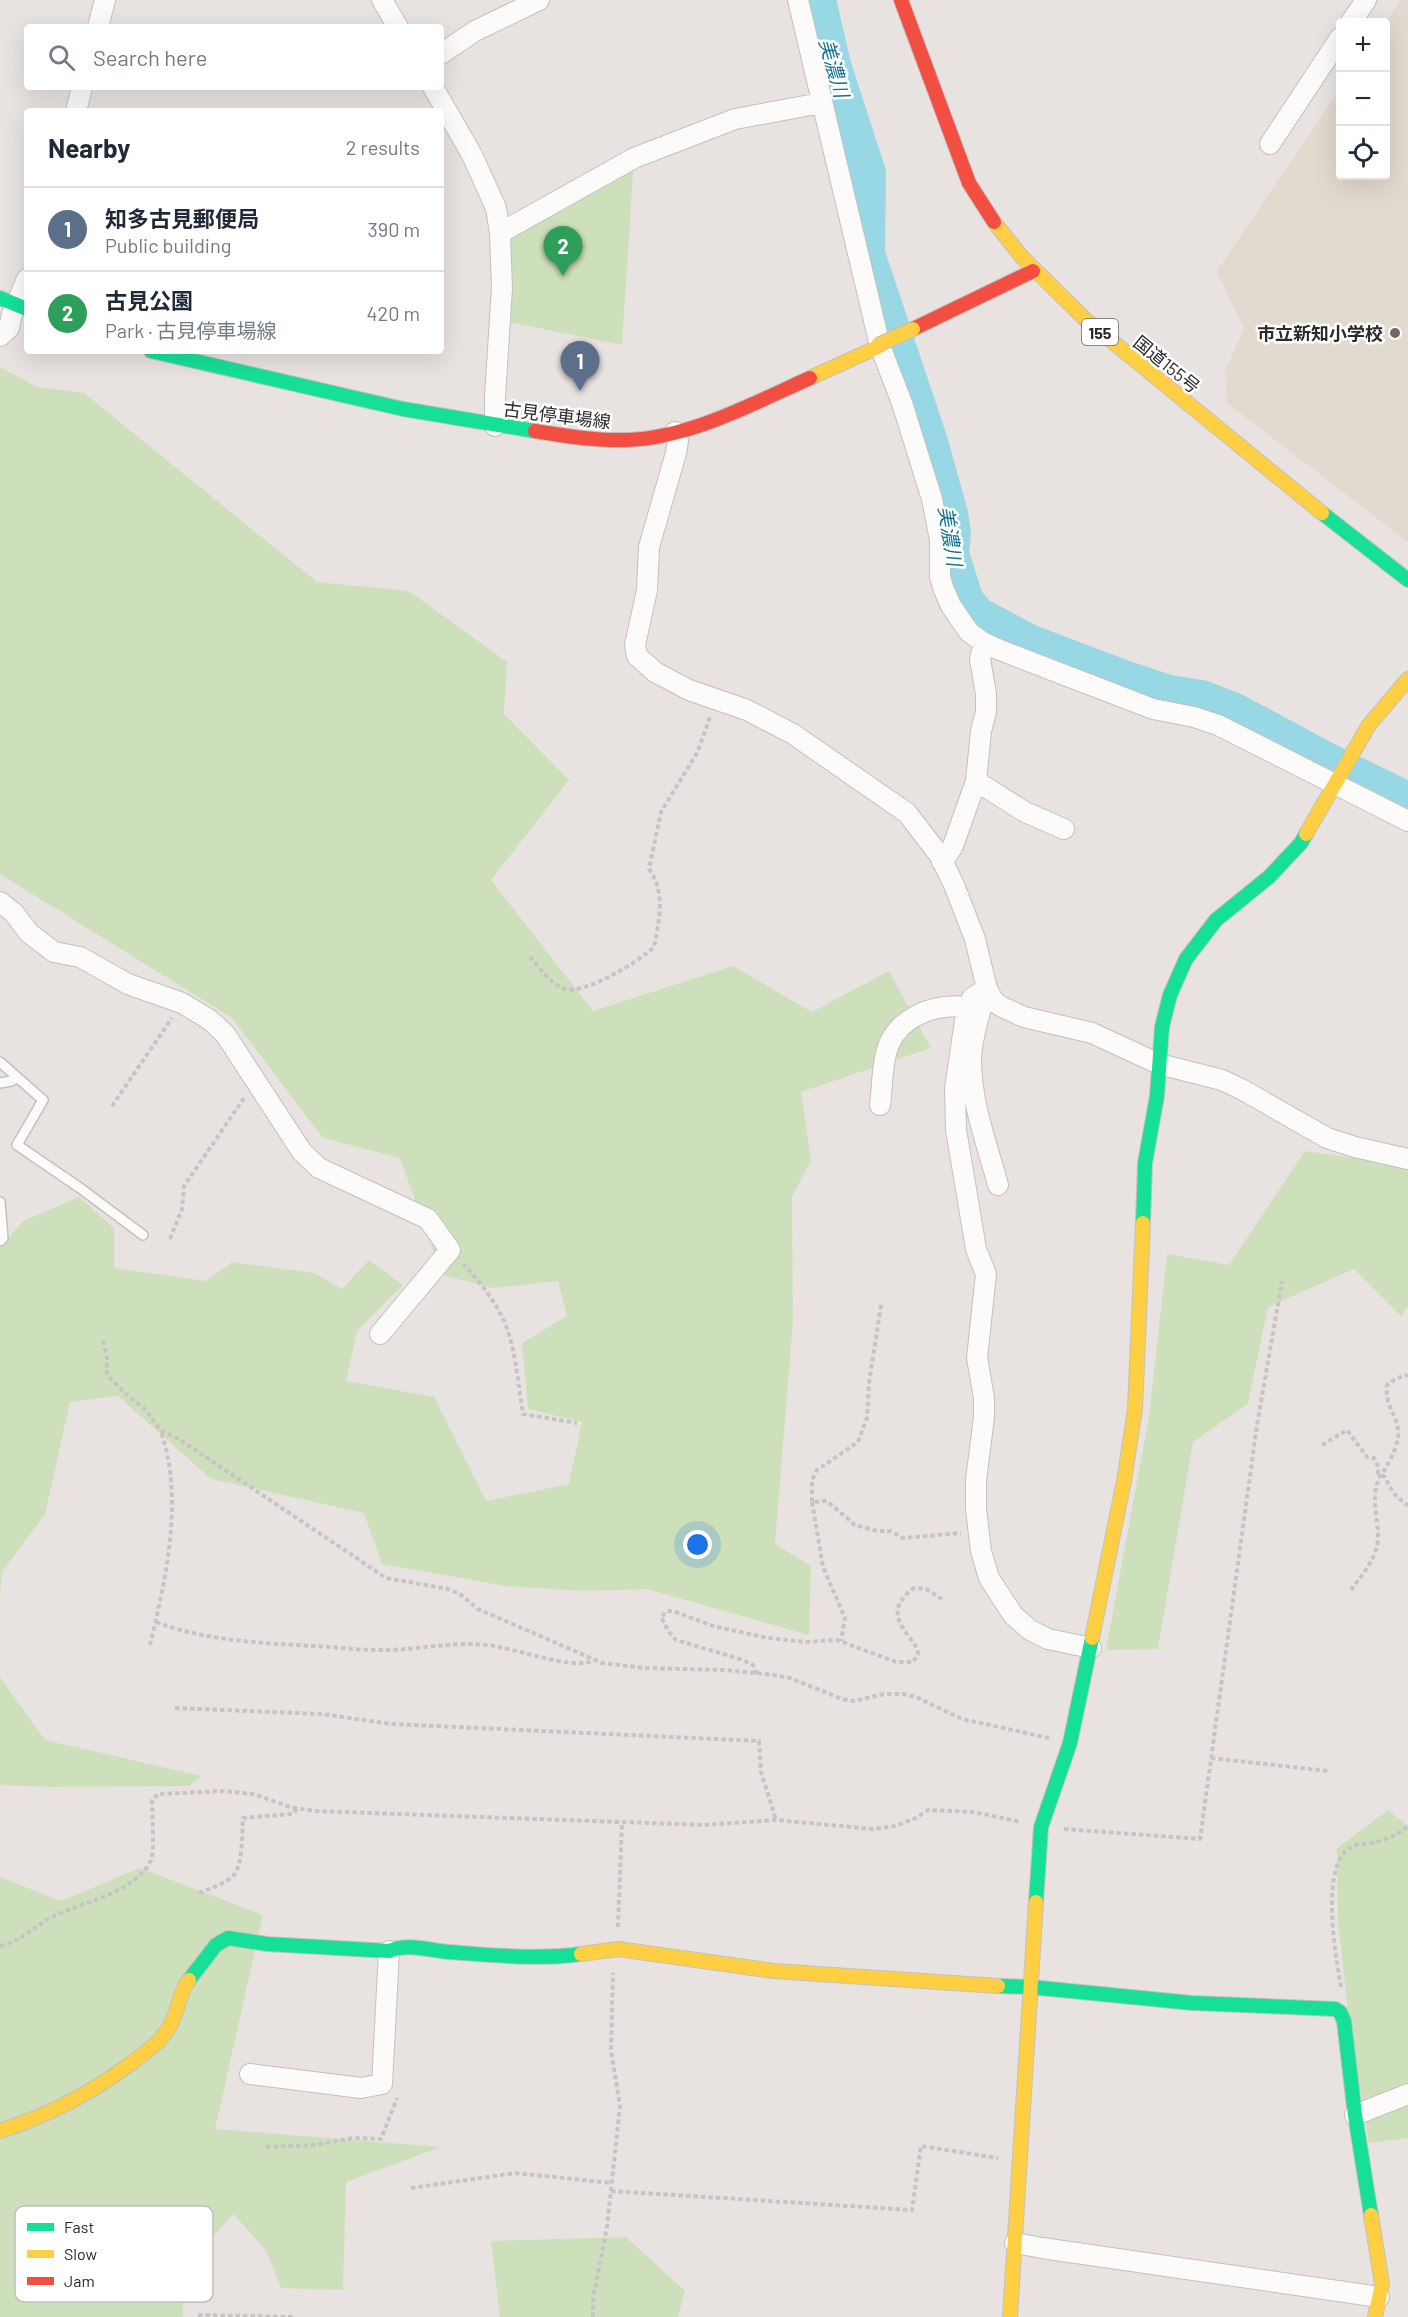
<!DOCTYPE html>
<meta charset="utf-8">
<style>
body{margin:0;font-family:Barlow,"Noto Sans JP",sans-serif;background:#f6f6f7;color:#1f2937}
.controls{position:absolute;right:18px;top:18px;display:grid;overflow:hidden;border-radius:6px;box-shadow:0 6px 24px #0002}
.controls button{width:54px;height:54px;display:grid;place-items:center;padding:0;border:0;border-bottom:2px solid #e0e1e3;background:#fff;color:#1f2937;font:30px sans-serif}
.you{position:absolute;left:698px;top:1545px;width:21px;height:21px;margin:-15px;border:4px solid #fff;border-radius:50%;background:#1a73e8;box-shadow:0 0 0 9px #1a73e833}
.badge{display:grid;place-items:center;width:39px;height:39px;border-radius:50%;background:#ea580c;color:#fff;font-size:20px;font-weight:700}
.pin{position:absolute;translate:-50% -50px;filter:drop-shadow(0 2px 3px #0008)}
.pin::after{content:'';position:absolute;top:32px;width:21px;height:18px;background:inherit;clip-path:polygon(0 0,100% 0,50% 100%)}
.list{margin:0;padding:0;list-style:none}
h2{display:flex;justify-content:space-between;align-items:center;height:78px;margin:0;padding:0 24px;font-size:26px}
h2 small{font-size:20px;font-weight:400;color:#747a83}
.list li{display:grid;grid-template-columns:39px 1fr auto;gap:18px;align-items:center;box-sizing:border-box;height:84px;padding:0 24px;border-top:2px solid #e0e1e3}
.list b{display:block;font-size:22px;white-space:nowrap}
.list p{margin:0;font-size:20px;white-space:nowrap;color:#747a83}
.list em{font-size:20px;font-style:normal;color:#747a83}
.icon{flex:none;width:33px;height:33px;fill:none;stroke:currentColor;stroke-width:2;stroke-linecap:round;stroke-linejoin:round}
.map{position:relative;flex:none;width:1408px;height:2317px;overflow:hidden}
.search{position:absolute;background:#fff;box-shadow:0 6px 24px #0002;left:24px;top:24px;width:420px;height:66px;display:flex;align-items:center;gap:15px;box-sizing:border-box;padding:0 21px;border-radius:6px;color:#747a83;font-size:22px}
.panel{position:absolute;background:#fff;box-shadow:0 6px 24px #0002;left:24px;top:108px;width:420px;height:246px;border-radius:6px}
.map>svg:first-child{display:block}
.education{fill:#e2dacf}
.green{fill:#cee0bb}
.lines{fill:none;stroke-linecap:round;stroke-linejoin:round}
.river{stroke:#98d8e5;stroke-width:36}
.lane-casing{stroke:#c2c1c1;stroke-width:12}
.street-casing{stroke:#c2c1c1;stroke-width:22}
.fast-casing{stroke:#c2c1c1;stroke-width:16}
.slow-casing{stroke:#c2c1c1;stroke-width:16}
.jam-casing{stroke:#c2c1c1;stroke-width:16}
.path{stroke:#c6c5c5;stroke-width:4;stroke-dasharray:4.5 3;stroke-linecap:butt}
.lane{stroke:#fcfbfa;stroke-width:9}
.street{stroke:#fcfbfa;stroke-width:20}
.fast{stroke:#16e098;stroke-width:14}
.slow{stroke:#ffcf43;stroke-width:14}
.jam{stroke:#f24e42;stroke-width:14}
.slow-bridge-casing{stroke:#c2c1c1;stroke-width:16;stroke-linecap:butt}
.slow-bridge{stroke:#ffcf43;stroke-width:14}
.poi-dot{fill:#6c6b6a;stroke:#fff;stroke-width:2}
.labels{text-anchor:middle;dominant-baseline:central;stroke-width:5;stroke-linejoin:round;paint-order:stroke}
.shield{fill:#fff;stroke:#6a6a6a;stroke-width:1.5}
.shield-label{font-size:16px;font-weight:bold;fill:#2a2a2a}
.poi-label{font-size:18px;font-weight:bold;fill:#2a2a2a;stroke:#fff;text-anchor:end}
.street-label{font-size:18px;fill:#2a2a2a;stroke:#fff}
.water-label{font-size:20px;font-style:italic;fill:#157392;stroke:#fff}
.key{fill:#fff;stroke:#bfbfbf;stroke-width:1.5}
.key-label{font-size:16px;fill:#2a2a2a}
</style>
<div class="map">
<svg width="1408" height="2317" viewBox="0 0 1408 2317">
<rect width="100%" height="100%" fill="#e8e3e0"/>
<path class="education" d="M1401 0H1408V542L1227 403 1225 371 1244 329 1217 271 1340 89V176H1386L1385 22Z"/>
<path class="green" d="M634 158 622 345 500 320V233Z
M0 367 37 387 84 393 317 582 409 591 507 662 504 714 569 780 491 880 593 1011 733 966 812 1012 889 971 931 1048 801 1092 811 1160 792 1197 793 1321 775 1544 811 1566 809 1635 647 1589 584 1591 506 1586 382 1564 364 1513 211 1479 118 1396 70 1402 45 1514 2 1572 0 1599V1247L23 1221 79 1197 114 1228V1268L206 1281 232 1262 314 1273 342 1289 369 1260 403 1285 357 1331 346 1381 434 1397 486 1501 569 1484 582 1422 528 1409 522 1343 567 1316 558 1281 493 1288 442 1275 400 1158 323 1138 232 1018 0 874Z
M1305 1151 1408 1166V1306L1401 1316 1354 1269 1268 1307 1248 1404 1193 1442 1158 1649 1106 1650 1149 1416 1167 1254 1229 1265Z
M0 1677 45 1740 202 1776 189 1786 50 1787 0 1785Z
M1388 1810 1408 1826V2138L1369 2143 1348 2012 1338 1921 1337 1848Z
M140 1868 263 1915 215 2129 441 2147 346 2182 343 2290 281 2288 266 2250 233 2214 182 2272 183 2317H0V1877L61 1901Z
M626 2237 685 2291 678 2317H500L491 2241Z"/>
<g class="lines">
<path class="river" d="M818 0 833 65 868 173 867 254 930 442 950 514 953 533 951 554 966 601 978 615 1029 642 1124 678 1169 693 1202 698 1237 712 1330 762 1408 800"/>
<g class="lane-casing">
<path id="lane" d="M0 1062 43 1100 17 1145 80 1188 143 1235
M0 1083 11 1081 17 1078
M0 1202 3 1238 0 1241"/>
</g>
<g class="street-casing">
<path id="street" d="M382 0 398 27
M798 0 880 346 902 403 932 499 940 540V577L944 590 951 606 969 632 984 643 1000 650 1153 709 1194 717 1218 725 1408 821
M1351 22 1366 0
M98 27 105 0
M441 54 475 31 539 0
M433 87 472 155 496 208 500 233 502 288 495 397V426
M76 111 82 87
M1270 144 1340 38
M500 233 634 158 735 119 821 103
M0 336 9 328 12 314 27 279
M675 432 678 441 676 453 649 547 647 590 635 645 637 656 655 672 689 690 747 710 793 734 907 813 940 856 954 885 975 939 987 989 993 1000 1000 1006 1024 1017 1092 1033 1159 1064 1222 1080 1243 1090 1327 1138 1355 1147 1408 1159
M976 781 1025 812 1064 829
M942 862 953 846 976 781 981 731 986 712V694L980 659 984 643
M0 902 14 913 29 933 54 952 80 957 128 984 182 1003 210 1020 225 1034 302 1152 319 1168 428 1219 450 1250 380 1334
M987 989 973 997 967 1007 955 1089 956 1130 967 1195 976 1249 986 1274 977 1358 984 1398V1417L976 1480V1509L981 1551 989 1578 1013 1615 1030 1630 1048 1639 1091 1648
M993 1000 982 1005C977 1023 971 1042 971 1060 971 1103 987 1144 998 1185
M880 1105C882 1089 882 1073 885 1058 892 1019 931 1003 967 1007
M250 2074 361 2088 382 2084 389 1951
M1355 2115 1408 2094
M1015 2243 1042 2248 1379 2297"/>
</g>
<g class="fast-casing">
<path id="fast" d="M0 298 27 309
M151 351 403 409 535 431
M1322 513 1408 580
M1143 1223 1145 1163 1157 1096 1162 1027 1170 995 1186 959 1216 920 1269 877 1301 843 1306 834
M1036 1902 1041 1827 1070 1743 1092 1638
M189 1980 216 1945 228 1938 267 1944 389 1951C408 1943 428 1950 449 1952 492 1955 538 1960 581 1954
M998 1986 1030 1987 1192 2003 1335 2009 1340 2012 1344 2021 1355 2115 1371 2215"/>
</g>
<g class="slow-casing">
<path id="slow" d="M994 222 1021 256 1086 320 1322 513
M810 378 880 346 878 345
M1306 834 1369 725 1408 679
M1092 1638 1124 1481 1135 1409 1143 1223
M581 1954 618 1949 774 1971 998 1986
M0 2131C47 2116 90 2094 130 2064 145 2053 160 2043 170 2026 178 2012 179 1993 189 1980
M1371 2215 1382 2284 1375 2317
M1010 2317 1036 1902"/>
</g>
<g class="jam-casing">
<path id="jam" d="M901 0 969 183 994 222
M913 329 1033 271
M535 431C565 436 596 441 627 440 690 438 754 403 810 378"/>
</g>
<path class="path" d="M530 957C540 968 551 985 565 989 584 995 640 961 654 947 659 922 666 892 649 869L661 812 697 753 710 717
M112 1106 172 1018
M170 1239 182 1209 184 1186 244 1098
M463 1264C478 1280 495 1300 504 1321 516 1349 518 1384 523 1414L577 1423
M881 1305 869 1383 867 1418 858 1442 817 1470 812 1480V1502L827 1501 855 1525 877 1531H891L903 1538 961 1533
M103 1341 107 1356V1375L128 1396 144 1408 161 1431 179 1439 386 1578 448 1589 460 1594 478 1609 602 1663 645 1668 724 1670 774 1675 790 1678 842 1699 854 1701 884 1694H903L916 1697 962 1719 1049 1738
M1322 1445 1347 1430 1367 1457 1374 1458 1378 1466V1473L1385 1477 1393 1493 1408 1506
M812 1502 823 1567 845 1618 841 1641
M1351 1590C1362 1575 1378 1557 1378 1537 1378 1517 1371 1500 1378 1481 1379 1476 1383 1474 1385 1469 1391 1459 1400 1442 1398 1430 1396 1412 1385 1407 1387 1385L1397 1378 1408 1375
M156 1622C206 1641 261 1643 314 1646 335 1647 356 1650 378 1650 414 1651 451 1641 487 1645 512 1647 576 1672 594 1660
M150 1645C166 1579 184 1498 161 1432
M757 1674 753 1665 743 1660 676 1640 669 1632 661 1617 667 1611H673L713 1626 768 1638 804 1642 837 1640 896 1662H913L918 1654C917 1646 914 1644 909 1637 893 1616 893 1604 914 1588L926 1589 945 1601
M175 1708 322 1714 391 1724 759 1741 761 1772 776 1820
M1211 1758 1328 1771
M1064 1829 1200 1839 1257 1425 1282 1281
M199 1893C210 1888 226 1884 234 1875 243 1864 242 1832 243 1818L292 1814 298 1808
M618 1927 622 1822
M0 1946C22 1941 33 1927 52 1917 82 1902 136 1893 151 1860 155 1852 152 1812 152 1800L158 1794 224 1791 253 1794 290 1807 315 1811 704 1825 776 1820 873 1829 895 1826 916 1818 928 1810 974 1812 1021 1822
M1341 1987C1336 1958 1318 1861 1353 1846 1357 1844 1362 1844 1366 1844 1383 1841 1395 1837 1408 1826
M266 2147 314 2145 353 2138 381 2139 397 2098
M411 2188 515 2173 612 2183
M611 2191 912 2210 921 2146 998 2158
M200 2317V2315L294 2317
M593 2317V2298L607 2227 620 2106 611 2050 613 1973"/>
<use href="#lane" class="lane"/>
<use href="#street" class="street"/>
<use href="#fast" class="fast"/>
<use href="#slow" class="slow"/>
<use href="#jam" class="jam"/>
<g class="slow-bridge-casing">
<path id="slow-bridge" d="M878 345 913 329"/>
</g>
<use href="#slow-bridge" class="slow-bridge"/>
</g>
<circle class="poi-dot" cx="1395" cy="333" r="6"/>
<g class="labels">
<rect class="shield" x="1082" y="319" width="36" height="26" rx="4.5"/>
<g class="shield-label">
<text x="1100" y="332">155</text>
</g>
<g class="poi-label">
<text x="1383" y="333">市立新知小学校</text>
</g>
<g class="street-label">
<text transform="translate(1167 364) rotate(39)">国道155号</text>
<text transform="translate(557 415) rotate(7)">古見停車場線</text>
</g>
<g class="water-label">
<text transform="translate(835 68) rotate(74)">美濃川</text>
<text transform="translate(951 536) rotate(81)">美濃川</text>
</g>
</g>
<rect x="15" y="2206" width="198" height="96" rx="9" class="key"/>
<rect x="27" y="2223" width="27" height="8" fill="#16e098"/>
<rect x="27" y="2250" width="27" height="8" fill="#ffcf43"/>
<rect x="27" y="2277" width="27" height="8" fill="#f24e42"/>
<g class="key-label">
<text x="64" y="2233">Fast</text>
<text x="64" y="2260">Slow</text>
<text x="64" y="2287">Jam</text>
</g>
</svg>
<div class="controls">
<button>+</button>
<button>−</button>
<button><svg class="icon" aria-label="locate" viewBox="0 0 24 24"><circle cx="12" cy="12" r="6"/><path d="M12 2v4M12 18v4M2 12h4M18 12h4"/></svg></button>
</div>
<div class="you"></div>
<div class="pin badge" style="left:580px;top:391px;background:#5c6f8a">1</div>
<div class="pin badge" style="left:563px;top:276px;background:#2e9e5b">2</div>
<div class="search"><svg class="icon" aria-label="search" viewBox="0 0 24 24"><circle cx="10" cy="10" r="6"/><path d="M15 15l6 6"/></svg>Search here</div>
<section class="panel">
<h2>Nearby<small>2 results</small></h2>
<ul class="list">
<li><span class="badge" style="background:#5c6f8a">1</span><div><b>知多古見郵便局</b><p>Public building</p></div><em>390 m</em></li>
<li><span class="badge" style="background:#2e9e5b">2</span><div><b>古見公園</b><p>Park · 古見停車場線</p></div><em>420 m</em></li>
</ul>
</section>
</div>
